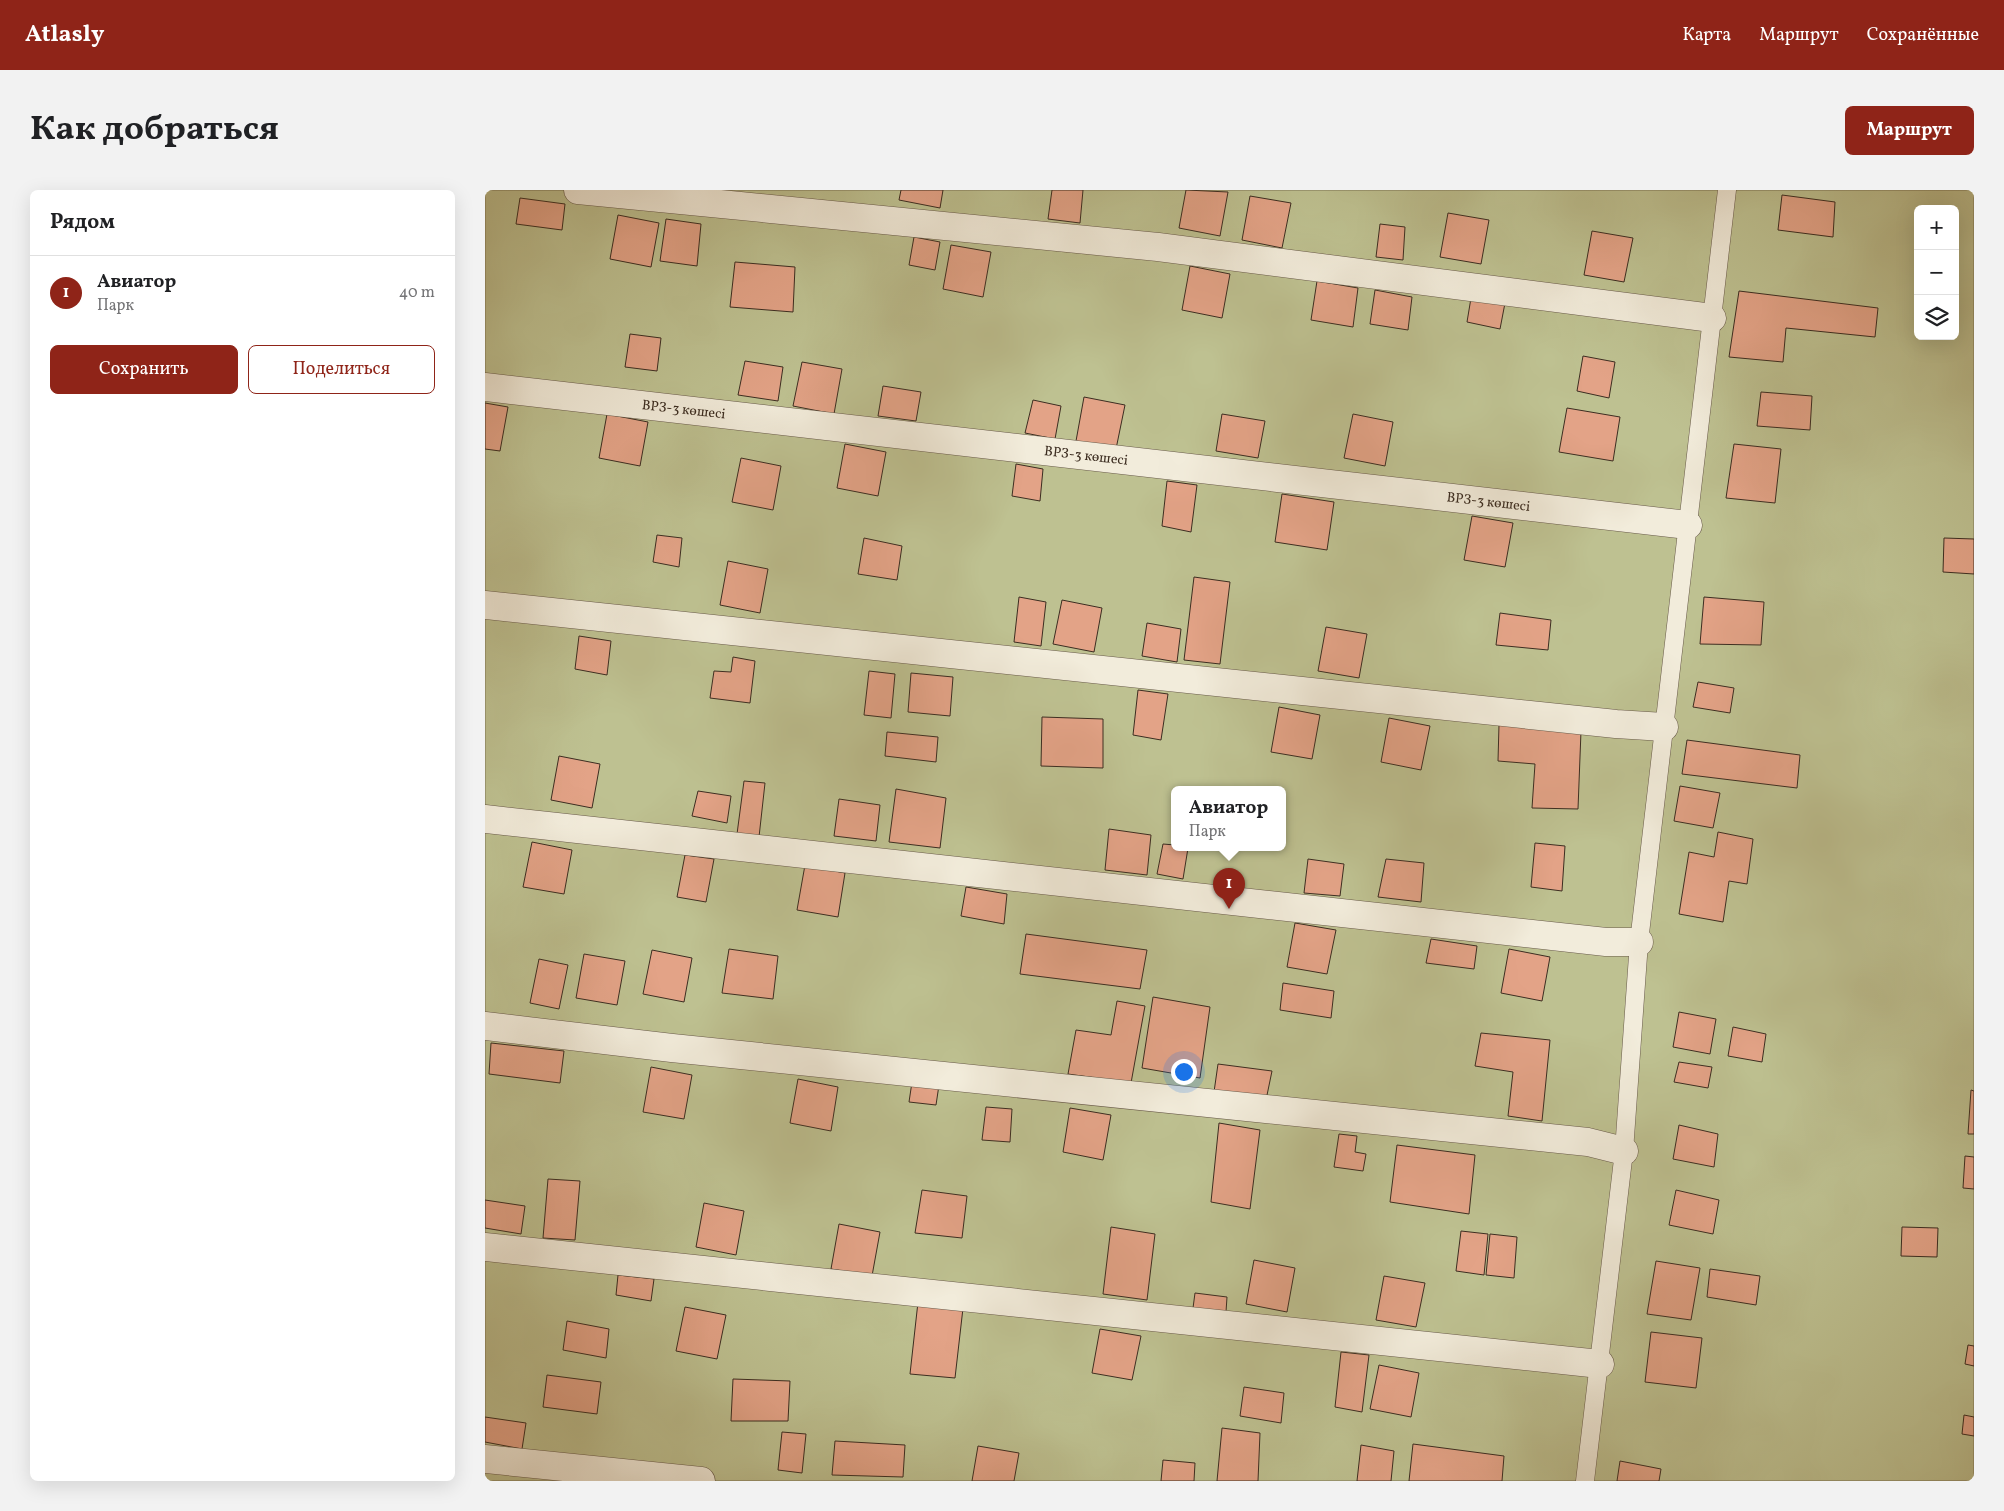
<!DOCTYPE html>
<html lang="ru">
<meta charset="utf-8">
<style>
body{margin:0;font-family:Vollkorn,serif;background:#f2f2f2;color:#202124}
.controls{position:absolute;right:15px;top:15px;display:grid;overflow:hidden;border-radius:8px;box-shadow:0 5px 20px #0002}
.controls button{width:45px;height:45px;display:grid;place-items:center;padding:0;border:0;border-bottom:1px solid #e0e0e0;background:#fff;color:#202124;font:25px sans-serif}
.you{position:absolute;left:698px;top:881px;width:18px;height:18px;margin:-12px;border:4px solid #fff;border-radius:50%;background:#1a73e8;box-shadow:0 0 0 8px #1a73e833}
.badge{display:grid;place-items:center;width:32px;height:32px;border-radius:50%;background:#8f2418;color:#fff;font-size:16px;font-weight:700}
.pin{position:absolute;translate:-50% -41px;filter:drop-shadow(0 1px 2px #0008)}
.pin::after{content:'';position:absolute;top:26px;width:18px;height:15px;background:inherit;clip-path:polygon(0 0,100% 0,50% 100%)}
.popup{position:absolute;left:686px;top:596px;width:115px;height:65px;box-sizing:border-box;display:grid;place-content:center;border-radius:8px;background:#fff;filter:drop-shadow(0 1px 4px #0005);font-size:16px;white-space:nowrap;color:#757577}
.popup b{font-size:19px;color:#202124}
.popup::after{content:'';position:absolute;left:50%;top:100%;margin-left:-10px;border:10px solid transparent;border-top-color:#fff}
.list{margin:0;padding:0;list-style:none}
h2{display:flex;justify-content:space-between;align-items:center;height:65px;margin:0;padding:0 20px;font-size:21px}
h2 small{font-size:16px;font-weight:400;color:#757577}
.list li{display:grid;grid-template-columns:32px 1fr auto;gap:15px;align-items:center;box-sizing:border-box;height:75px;padding:0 20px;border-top:1px solid #e0e0e0}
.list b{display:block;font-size:19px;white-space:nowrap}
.list p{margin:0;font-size:16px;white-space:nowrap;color:#757577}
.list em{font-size:16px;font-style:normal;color:#757577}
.actions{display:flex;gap:10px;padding:15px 20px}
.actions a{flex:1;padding:11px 0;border:1px solid #8f2418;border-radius:8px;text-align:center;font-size:18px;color:#8f2418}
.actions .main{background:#8f2418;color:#fff}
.icon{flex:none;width:28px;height:28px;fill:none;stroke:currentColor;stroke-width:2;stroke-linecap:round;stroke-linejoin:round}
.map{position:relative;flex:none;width:1489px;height:1291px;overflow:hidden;border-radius:8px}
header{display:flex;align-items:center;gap:30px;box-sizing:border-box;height:70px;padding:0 25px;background:#8f2418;color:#fff}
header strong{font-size:24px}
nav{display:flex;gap:28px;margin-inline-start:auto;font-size:18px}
.intro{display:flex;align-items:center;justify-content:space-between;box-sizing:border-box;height:120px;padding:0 30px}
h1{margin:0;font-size:35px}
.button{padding:12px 22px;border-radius:8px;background:#8f2418;color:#fff;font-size:18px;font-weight:700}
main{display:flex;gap:30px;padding:0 30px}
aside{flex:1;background:#fff;border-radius:8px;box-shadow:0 5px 20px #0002}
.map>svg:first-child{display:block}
.green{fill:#bec191;stroke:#7d7759;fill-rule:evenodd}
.building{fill:#e3a387;stroke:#3c2d21}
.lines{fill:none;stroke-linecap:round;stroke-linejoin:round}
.lane-casing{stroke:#685a4a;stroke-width:19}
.street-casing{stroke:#685a4a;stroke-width:29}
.lane{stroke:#f2ecdb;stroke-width:18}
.street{stroke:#f2ecdb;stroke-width:28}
.labels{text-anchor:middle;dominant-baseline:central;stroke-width:4.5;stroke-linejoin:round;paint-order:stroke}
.street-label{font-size:14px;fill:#3c2d21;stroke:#f2ecdb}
</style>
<header>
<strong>Atlasly</strong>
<nav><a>Карта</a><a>Маршрут</a><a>Сохранённые</a></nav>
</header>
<div class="intro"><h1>Как добраться</h1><a class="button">Маршрут</a></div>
<main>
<aside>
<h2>Рядом<small></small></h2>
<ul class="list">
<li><span class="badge">1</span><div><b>Авиатор</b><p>Парк</p></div><em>40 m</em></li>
</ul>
<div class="actions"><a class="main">Сохранить</a><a>Поделиться</a></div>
</aside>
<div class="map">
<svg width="1489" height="1291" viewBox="0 0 1489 1291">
<rect width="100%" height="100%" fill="#ebe1c7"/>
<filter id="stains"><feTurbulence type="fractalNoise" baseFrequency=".004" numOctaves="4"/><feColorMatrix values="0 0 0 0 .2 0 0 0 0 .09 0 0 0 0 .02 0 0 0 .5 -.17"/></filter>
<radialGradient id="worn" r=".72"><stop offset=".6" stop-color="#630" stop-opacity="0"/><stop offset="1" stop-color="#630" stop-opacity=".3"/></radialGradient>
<path class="green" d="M0 0H1489V1291H0ZM1433 19H1470V146H1433ZM690 600H798V658H690Z"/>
<path class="building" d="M416 0H458L455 18 414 10Z
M567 0H598L595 33 563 29Z
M701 0 743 2 735 46 694 38Z
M1297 5 1350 12 1348 47 1293 40Z
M765 6 806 13 797 58 757 50Z
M35 8 80 14 77 40 31 34Z
M963 23 1004 30 996 74 955 67Z
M133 25 174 33 166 77 125 69Z
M181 29 216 34 212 76 175 71Z
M895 34 920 37 918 70 891 67Z
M1107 41 1148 48 1139 92 1099 85Z
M429 47 455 52 450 80 424 75Z
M466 55 506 62 498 107 458 99Z
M250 72 310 77 308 122 245 117Z
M705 76 745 84 737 128 697 120Z
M832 91 873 98 868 137 826 130Z
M890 100 927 107 923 140 885 134Z
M1254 101 1393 118 1390 147 1301 138 1298 172 1244 167Z
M986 108 1020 113 1015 139 982 132Z
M145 144 176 148 172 181 140 177Z
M1098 166 1130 172 1124 208 1092 201Z
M260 171 298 177 293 211 253 205Z
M317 172 357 179 349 224 308 216Z
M398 196 436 202 431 231 393 226Z
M1276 202 1327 206 1325 240 1272 236Z
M599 207 640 215 631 259 591 251Z
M548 210 576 216 570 249 540 243Z
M0 213 23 217 15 261 0 259Z
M1082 218 1135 227 1128 271 1074 262Z
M122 224 163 232 155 276 114 268Z
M737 224 780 231 773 268 731 261Z
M868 224 908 232 900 276 859 268Z
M360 254 401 262 393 306 352 298Z
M1249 254 1296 259 1290 313 1241 308Z
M256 268 296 276 288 320 247 312Z
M531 274 558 279 555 311 527 306Z
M682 291 712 295 706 342 677 336Z
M797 304 849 312 842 360 790 352Z
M987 326 1028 333 1020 377 979 370Z
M172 345 197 348 194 377 168 372Z
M379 348 417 356 412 390 373 384Z
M1459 348 1489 349V384L1458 382Z
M243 371 283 379 275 423 235 415Z
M709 387 745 392 735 474 699 470Z
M534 407 561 412 556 456 529 452Z
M1219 407 1279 412 1276 455 1215 454Z
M577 410 617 418 609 462 568 454Z
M1015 423 1066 430 1063 460 1011 455Z
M662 433 696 439 692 472 657 466Z
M841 437 882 444 874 488 833 481Z
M94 446 126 451 122 485 90 479Z
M248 467 270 471 265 513 225 508 229 481 246 482Z
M384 481 410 484 406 528 379 525Z
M426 483 468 487 465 526 423 522Z
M1213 492 1249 498 1245 523 1208 517Z
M653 500 683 504 676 550 648 545Z
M794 517 835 525 827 569 786 562Z
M557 527 618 529V578L556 576Z
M904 528 945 536 936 580 896 572Z
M1014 535 1096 541 1093 619 1047 618 1050 574 1013 571Z
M402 542 453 547 451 572 400 566Z
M1202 550 1315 565 1312 598 1197 584Z
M74 566 115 574 107 618 66 610Z
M259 591 280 593 274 647 252 644Z
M1195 596 1235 603 1228 638 1189 631Z
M411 599 461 608 455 658 404 652Z
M213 601 246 606 242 633 207 626Z
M354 609 395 615 391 651 349 646Z
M624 639 666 645 662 685 620 680Z
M1233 642 1268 649 1262 694 1244 691 1238 732 1194 724 1204 662 1229 667Z
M47 652 87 660 79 704 38 697Z
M1050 653 1080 656 1077 701 1046 697Z
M678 654 690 655V658H703L698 689 672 684Z
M200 665 229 669 221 712 192 707Z
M823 669 859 674 855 706 819 703Z
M901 669 939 673 936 712 893 707Z
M320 675 360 683 353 727 312 720Z
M481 697 522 704 519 734 476 726Z
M810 733 851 740 842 784 802 777Z
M541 744 662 760 655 799 535 784Z
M946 749 992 756 989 779 941 773Z
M244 759 293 766 288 809 237 803Z
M1024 759 1065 767 1057 811 1016 803Z
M167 760 207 768 199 812 158 804Z
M99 764 140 771 132 815 91 808Z
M54 769 83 775 74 819 45 813Z
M798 793 849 801 846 828 795 820Z
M668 807 725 817 715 888 657 878Z
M632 811 660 816 646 893 583 884 591 840 626 845Z
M1194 822 1231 829 1225 864 1188 857Z
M1248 837 1281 844 1277 872 1243 866Z
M996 843 1065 850 1057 931 1023 926 1028 882 990 876Z
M6 853 79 861 75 893 4 884Z
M1194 872 1227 877 1223 898 1189 892Z
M733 874 787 881 781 910 729 902Z
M166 877 207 885 199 929 158 922Z
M313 889 353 897 346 941 305 933Z
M427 892 454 895 451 915 424 912Z
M1486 900 1489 901V944H1483Z
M501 917 527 919 525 952 497 950Z
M585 918 626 925 618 970 578 962Z
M734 933 775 940 765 1019 726 1012Z
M1194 935 1233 944 1229 977 1188 969Z
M854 944 872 946 870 962 881 964 878 981 849 977Z
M912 955 990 965 984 1024 905 1012Z
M1480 966 1489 967V999L1478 998Z
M63 989 95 991 90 1050 58 1048Z
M437 1000 482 1006 477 1048 430 1043Z
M1191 1000 1234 1010 1228 1044 1184 1035Z
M0 1010 40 1016 36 1044 0 1038Z
M219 1013 259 1021 251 1065 211 1057Z
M354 1034 395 1042 387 1086 346 1079Z
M626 1037 670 1044 662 1110 618 1104Z
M1417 1037 1453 1038 1452 1067 1416 1066Z
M976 1041 1003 1044 999 1085 971 1081Z
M1005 1044 1032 1047 1029 1088 1001 1085Z
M769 1070 810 1078 802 1122 761 1114Z
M1171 1071 1215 1078 1206 1130 1162 1124Z
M1225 1079 1275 1086 1271 1115 1222 1107Z
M133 1085 169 1089 166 1111 131 1105Z
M899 1086 940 1093 931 1137 891 1130Z
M710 1103 742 1107 741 1122 708 1118Z
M433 1112 478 1118 470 1188 425 1184Z
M200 1117 241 1125 232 1169 191 1161Z
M82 1131 124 1139 121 1168 78 1160Z
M615 1139 656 1146 647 1190 607 1183Z
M1166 1142 1217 1148 1211 1198 1160 1192Z
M1483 1155 1489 1156V1176L1480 1174Z
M856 1162 884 1165 877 1222 850 1217Z
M894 1175 934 1183 926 1227 885 1219Z
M62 1185 116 1192 112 1224 58 1217Z
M248 1189 305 1191 303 1231H246Z
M759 1197 799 1203 796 1233 755 1226Z
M1479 1225 1489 1227V1246L1477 1244Z
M0 1227 41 1233 37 1259 0 1252Z
M737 1238 775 1243 773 1291H732Z
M297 1242 321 1244 317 1283 293 1280Z
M350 1251 420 1255 418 1287 347 1285Z
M928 1254 1019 1266 1017 1291H924Z
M876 1255 909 1261 906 1291H872Z
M493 1256 534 1263 529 1291H487Z
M678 1270 710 1273 709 1291H676Z
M1135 1271 1176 1279 1174 1291H1132Z"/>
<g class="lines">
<g class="lane-casing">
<path id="lane" d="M1100 1291 1139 961 1154 752 1242 0"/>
</g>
<g class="street-casing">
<g id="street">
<path d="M93 0 673 57 1227 128"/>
<path id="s1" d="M0 197 1203 335"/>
<path d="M0 415 1131 534 1179 537"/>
<path d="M0 629 1121 752H1154"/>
<path d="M0 836 187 858 1103 952 1139 961"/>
<path d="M0 1057 1115 1174"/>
<path d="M0 1269 216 1291"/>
</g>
</g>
<use href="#lane" class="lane"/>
<use href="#street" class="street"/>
</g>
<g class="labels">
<g class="street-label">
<text stroke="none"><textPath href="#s1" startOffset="200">ВРЗ-3 көшесі</textPath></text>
<text stroke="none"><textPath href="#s1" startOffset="605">ВРЗ-3 көшесі</textPath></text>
<text stroke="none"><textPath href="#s1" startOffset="1010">ВРЗ-3 көшесі</textPath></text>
</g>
</g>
<rect width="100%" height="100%" filter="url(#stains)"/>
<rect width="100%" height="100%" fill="url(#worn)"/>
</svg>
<div class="controls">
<button>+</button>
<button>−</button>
<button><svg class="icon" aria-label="layers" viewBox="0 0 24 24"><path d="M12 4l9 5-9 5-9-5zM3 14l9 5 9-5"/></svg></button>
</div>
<div class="you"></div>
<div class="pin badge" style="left:744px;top:719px">1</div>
<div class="popup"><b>Авиатор</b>Парк</div>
</div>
</main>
